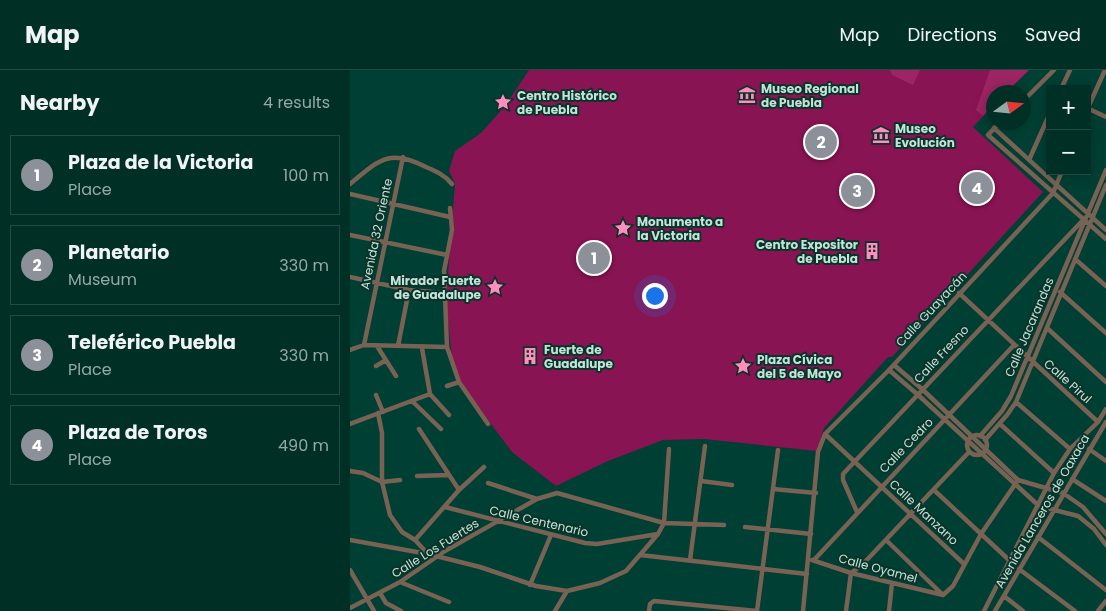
<!DOCTYPE html>
<meta charset="utf-8">
<style>
body{margin:0;font-family:Poppins,sans-serif;background:#0e3b32;color:#f1f3f6}
.controls{position:absolute;right:15px;top:15px;display:grid;overflow:hidden;border-radius:0px;box-shadow:0 2px 12px #0003}
.controls button{width:45px;height:45px;display:grid;place-items:center;padding:0;border:0;border-bottom:1px solid #224a43;background:#002f26;color:#f1f3f6;font:25px sans-serif}
.compass{position:absolute;left:636px;top:15px;width:45px;height:45px;border-radius:50%;background:#002f26;box-shadow:0 2px 12px #0003;rotate:75deg}
.you{position:absolute;left:304px;top:225px;width:18px;height:18px;margin:-12px;border:4px solid #fff;border-radius:50%;background:#1a73e8;box-shadow:0 0 0 8px #1a73e833}
.badge{display:grid;place-items:center;width:32px;height:32px;border-radius:50%;background:#8c9099;color:#fff;font-size:16px;font-weight:700}
.pin{position:absolute;translate:-50% -50%;border:2px solid #fff;box-shadow:0 1px 5px #0006}
.list{margin:0;padding:0;list-style:none}
h2{display:flex;justify-content:space-between;align-items:center;height:65px;margin:0;padding:0 20px;font-size:21px}
h2 small{font-size:16px;font-weight:400;color:#95a9a7}
.list li{display:grid;grid-template-columns:32px 1fr auto;gap:15px;align-items:center;box-sizing:border-box;height:80px;margin:0 10px 10px;padding:0 10px;border:1px solid #224a43;border-radius:0px}
.list b{display:block;font-size:19px;white-space:nowrap}
.list p{margin:0;font-size:16px;white-space:nowrap;color:#95a9a7}
.list em{font-size:16px;font-style:normal;color:#95a9a7}
.map{position:relative;flex:none;width:756px;height:541px;overflow:hidden}
header{display:flex;align-items:center;gap:30px;box-sizing:border-box;height:70px;padding:0 25px;background:#002f26;border-bottom:1px solid #224a43}
header strong{font-size:24px}
nav{display:flex;gap:28px;margin-inline-start:auto;font-size:18px}
main{display:flex}
aside{flex:1;background:#002f26}
.map>svg:first-child{display:block}
.green{fill:#891453}
.forest{fill:#9e2563}
.lines{fill:none;stroke-linecap:round;stroke-linejoin:round}
.street{stroke:#786254;stroke-width:4.5}
.labels{text-anchor:middle;dominant-baseline:central;stroke-width:4;stroke-linejoin:round;paint-order:stroke}
.poi-label{font-size:12px;font-weight:bold;fill:#c1e4d9;stroke:#0b3329;text-anchor:start}
.street-label{font-size:12px;fill:#c1e4d9;stroke:#0b3329}
</style>
<header>
<strong>Map</strong>
<nav><a>Map</a><a>Directions</a><a>Saved</a></nav>
</header>
<main>
<aside>
<h2>Nearby<small>4 results</small></h2>
<ul class="list">
<li><span class="badge">1</span><div><b>Plaza de la Victoria</b><p>Place</p></div><em>100 m</em></li>
<li><span class="badge">2</span><div><b>Planetario</b><p>Museum</p></div><em>330 m</em></li>
<li><span class="badge">3</span><div><b>Teleférico Puebla</b><p>Place</p></div><em>330 m</em></li>
<li><span class="badge">4</span><div><b>Plaza de Toros</b><p>Place</p></div><em>490 m</em></li>
</ul>
</aside>
<div class="map">
<svg width="756" height="541" viewBox="0 0 756 541">
<rect width="100%" height="100%" fill="#003f33"/>
<path class="green" d="M179 0H679L657 22H644L643 36 623 57 693 122 542 287H538L474 358 467 381 354 369 313 370 258 391 206 416 162 382 111 314 102 289 96 230 105 113 99 101 105 81 131 63 155 36Z"/>
<path class="forest" d="M540 0H570L563 15 542 5Z
M640 0H679L656 22H644L643 35 633 46 626 40Z"/>
<g class="lines">
<path class="street" d="M711 19 720 0
M674 30 704 0
M737 38 756 47
M737 40 755 0
M650 52 638 65 756 169
M644 58 756 160
M679 90 700 43
M0 114C29 90 39 78 76 97 85 101 95 105 102 114
M0 124 100 147
M100 138 102 160 94 201 97 277 109 312 138 354
M0 165 97 185
M725 189 756 216
M0 207 59 220 95 223
M710 222 756 263
M609 223 748 352
M697 258 756 312
M14 275 53 87
M27 276 46 306
M48 276 59 220
M72 278 80 324
M0 280 14 275 97 277
M544 295 572 319 668 410 713 423 733 437 756 464
M26 296 36 290
M539 300 567 324 689 436 728 446 744 459 756 475
M97 316 109 312
M80 324 99 345
M26 325 33 342
M62 331 91 359
M666 332 720 379
M28 343 32 363V412L40 445 52 462 65 470 78 484
M0 354 80 324
M650 354 704 403
M69 359 109 420
M475 364 614 494
M617 375a10 10 0 1 1 20 0a10 10 0 1 1-20 0Z
M630 366 652 341 661 326 756 100
M635 370 657 345 666 332 756 115
M739 379 756 391
M0 401 13 403 32 412
M67 406 99 405
M722 409 756 431
M351 411 382 415
M32 412 50 410
M138 413 187 429
M423 419 466 423
M584 420 659 490
M95 437 235 473 247 474 308 464
M507 442 493 410V404L734 149
M395 457 461 464
M688 467 756 520
M0 470 78 484 130 497 186 516 217 521 250 513 276 501 308 464 314 453 319 379
M65 470 109 420 134 397
M536 470 592 524
M290 485 457 504
M340 490 355 376
M462 490 501 503 593 525
M464 490 664 275
M669 499 725 541
M0 500 24 541
M50 512 99 532
M180 515 201 465
M30 523 36 533 51 541
M593 525 603 516 631 464 668 410
M654 526 673 541
M0 538 50 512 95 481 187 429 207 423 314 453 374 455
M205 541 217 521
M299 541 300 534 304 531 407 541
M407 541 428 380
M453 541 468 382 475 364 539 300 703 123 712 101
M496 541 501 503 512 495 619 382
M539 541 542 513
M634 541 704 403 720 379 748 352 756 339
M645 541 756 352
M748 541 756 531"/>
</g>
<defs>
<g id="museum-bare" transform="scale(1.35)"><path d="M0-6L6-3V-2H-6V-3ZM-5-1h2V3h-2ZM-1-1h2V3h-2ZM3-1h2V3H3ZM-6 4H6V6H-6Z" fill="#fe8ebe" stroke="#0b3329" stroke-width="2.5" paint-order="stroke"/></g>
<g id="sight-bare" transform="scale(1.35)"><path d="M0-6L1.8-2.2L6-1.7L2.9 1.2L3.7 5.4L0 3.3L-3.7 5.4L-2.9 1.2L-6-1.7L-1.8-2.2Z" fill="#fe8ebe" stroke="#0b3329" stroke-width="2.5" paint-order="stroke"/></g>
<g id="building-bare" transform="scale(1.35)"><path d="M-4-6H4V6H1V3H-1V6H-4ZM-2.5-4.3h1.7v1.8h-1.7ZM.8-4.3h1.7v1.8H.8ZM-2.5-1h1.7V.8h-1.7ZM.8-1h1.7V.8H.8Z" fill="#fe8ebe" stroke="#0b3329" stroke-width="2.5" paint-order="stroke"/></g>
</defs>
<g fill-rule="evenodd">
<use href="#museum-bare" x="397" y="25"/>
<use href="#sight-bare" x="153" y="32"/>
<use href="#museum-bare" x="531" y="65"/>
<use href="#sight-bare" x="273" y="158"/>
<use href="#building-bare" x="522" y="181"/>
<use href="#sight-bare" x="145" y="217"/>
<use href="#building-bare" x="180" y="286"/>
<use href="#sight-bare" x="393" y="296"/>
</g>
<g class="labels">
<g class="poi-label">
<text x="411" y="18">Museo Regional<tspan x="411" dy="14">de Puebla</tspan></text>
<text x="167" y="25">Centro Histórico<tspan x="167" dy="14">de Puebla</tspan></text>
<text x="545" y="58">Museo<tspan x="545" dy="14">Evolución</tspan></text>
<text x="287" y="151">Monumento a<tspan x="287" dy="14">la Victoria</tspan></text>
<text x="508" y="174" text-anchor="end">Centro Expositor<tspan x="508" dy="14">de Puebla</tspan></text>
<text x="131" y="210" text-anchor="end">Mirador Fuerte<tspan x="131" dy="14">de Guadalupe</tspan></text>
<text x="194" y="279">Fuerte de<tspan x="194" dy="14">Guadalupe</tspan></text>
<text x="407" y="289">Plaza Cívica<tspan x="407" dy="14">del 5 de Mayo</tspan></text>
</g>
<g class="street-label">
<text transform="translate(26 164) rotate(-78)">Avenida 32 Oriente</text>
<text transform="translate(581 239) rotate(-47)">Calle Guayacán</text>
<text transform="translate(679 257) rotate(-67)">Calle Jacarandas</text>
<text transform="translate(591 284) rotate(-47)">Calle Fresno</text>
<text transform="translate(718 311) rotate(42)">Calle Pirul</text>
<text transform="translate(556 375) rotate(-46)">Calle Cedro</text>
<text transform="translate(692 441) rotate(-60)">Avenida Lanceros de Oaxaca</text>
<text transform="translate(574 442) rotate(43)">Calle Manzano</text>
<text transform="translate(189 451) rotate(13)">Calle Centenario</text>
<text transform="translate(85 478) rotate(-32)">Calle Los Fuertes</text>
<text transform="translate(528 498) rotate(15)">Calle Oyamel</text>
</g>
</g>
</svg>
<div class="controls">
<button>+</button>
<button>−</button>
</div>
<svg class="compass" viewBox="-18 -18 36 36"><path d="M0-13l5 13h-10z" fill="#e53935"/><path d="M0 13l5-13h-10z" fill="#95a9a7"/></svg>
<div class="you"></div>
<div class="pin badge" style="left:244px;top:188px">1</div>
<div class="pin badge" style="left:471px;top:72px">2</div>
<div class="pin badge" style="left:507px;top:121px">3</div>
<div class="pin badge" style="left:627px;top:118px">4</div>
</div>
</main>
